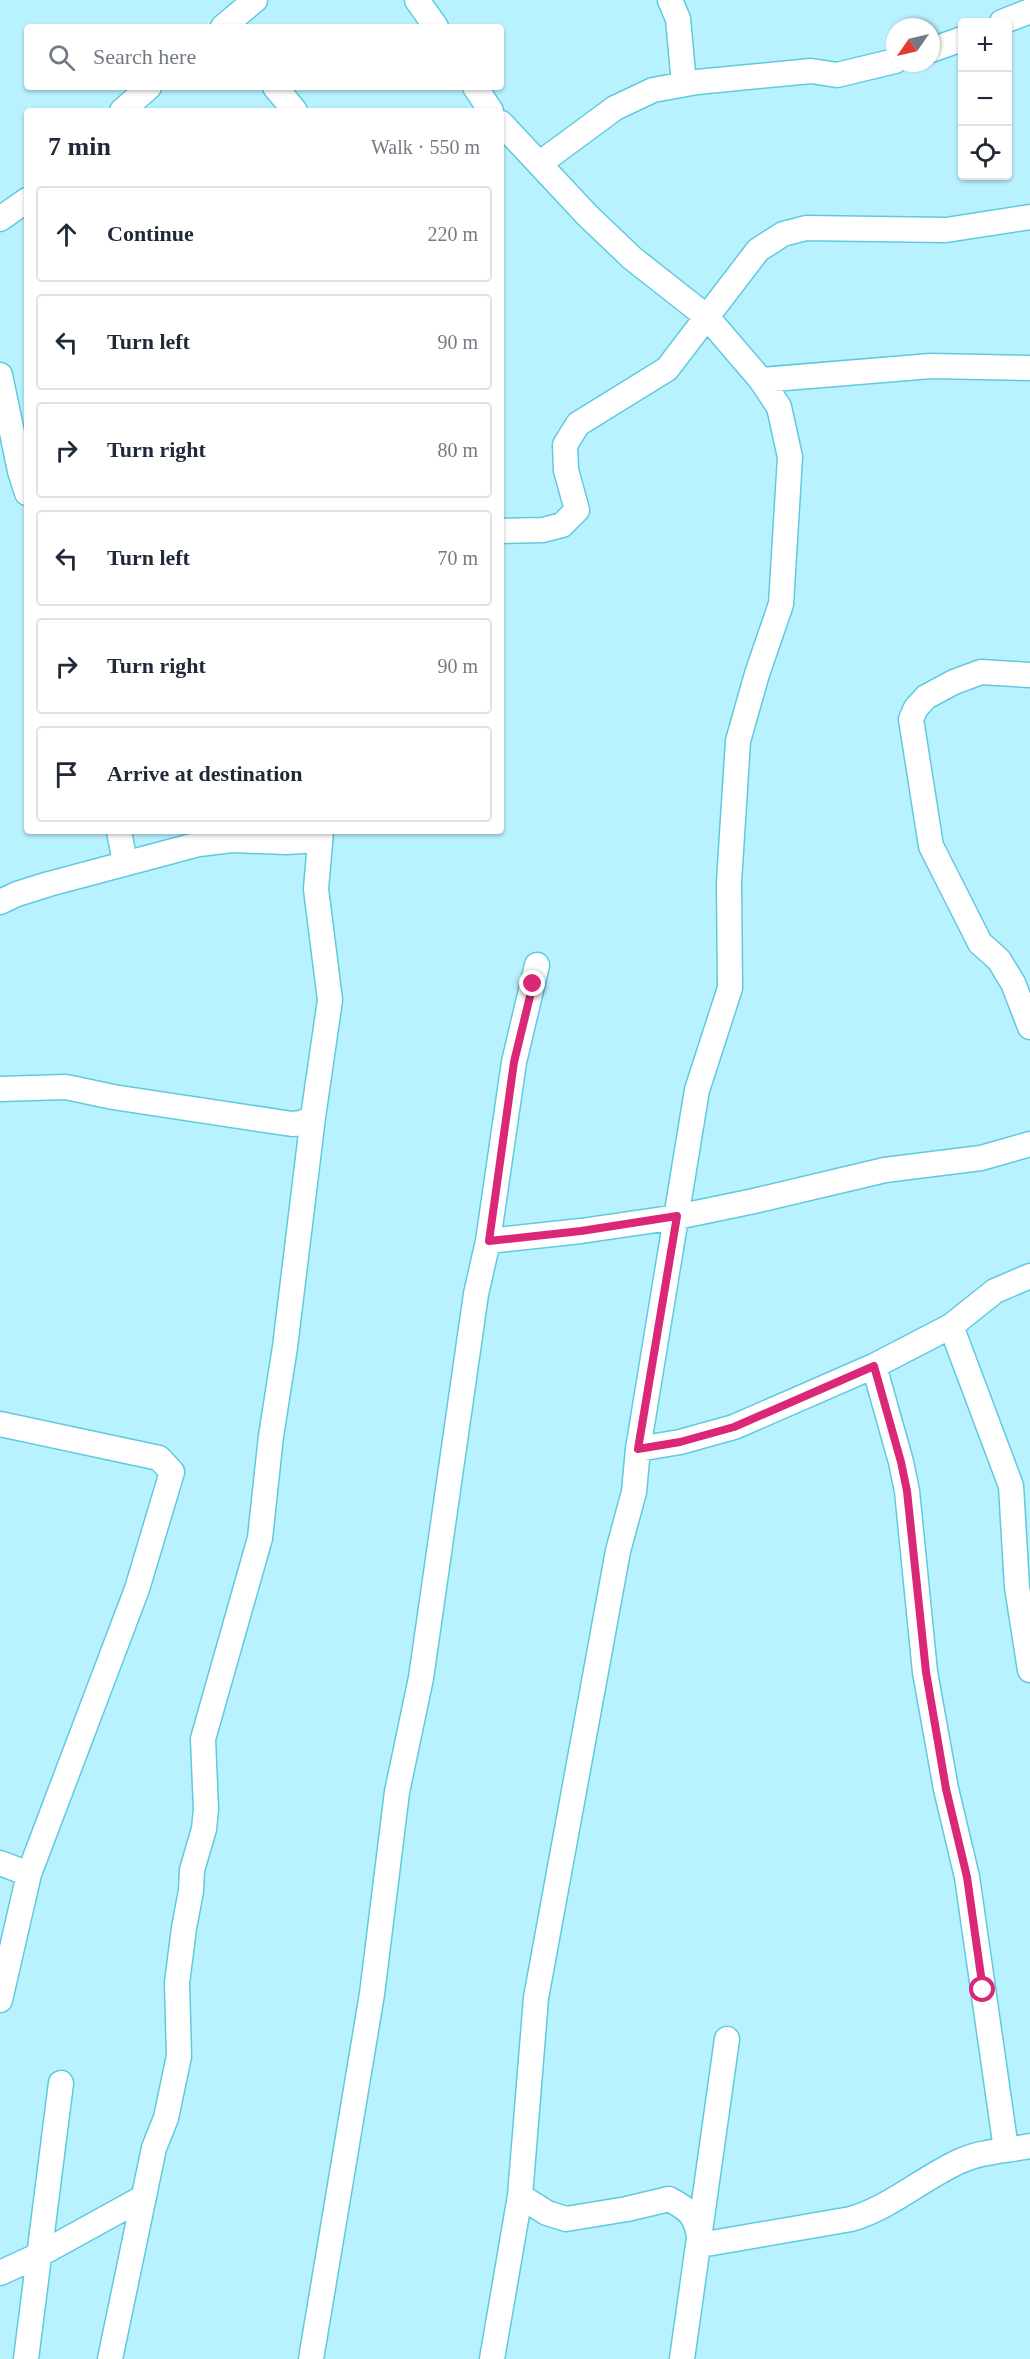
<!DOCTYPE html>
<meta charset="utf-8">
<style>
body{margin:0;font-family:Georgia,serif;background:#f2f2f3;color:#1f2937}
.controls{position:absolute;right:18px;top:18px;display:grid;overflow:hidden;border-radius:6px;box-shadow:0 2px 4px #0004}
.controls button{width:54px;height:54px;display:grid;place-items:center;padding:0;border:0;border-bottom:2px solid #e0e1e3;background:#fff;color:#1f2937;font:30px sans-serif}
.compass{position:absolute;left:886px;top:18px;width:54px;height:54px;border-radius:50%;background:#fff;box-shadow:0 2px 4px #0004;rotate:236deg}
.stop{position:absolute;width:18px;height:18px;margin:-14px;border:4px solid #db2777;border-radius:50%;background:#fff}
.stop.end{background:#db2777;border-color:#fff;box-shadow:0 2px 6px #0008}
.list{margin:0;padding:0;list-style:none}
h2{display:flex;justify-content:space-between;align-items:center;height:78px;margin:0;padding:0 24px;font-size:26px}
h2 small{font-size:20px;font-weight:400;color:#747a83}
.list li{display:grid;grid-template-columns:39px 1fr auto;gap:18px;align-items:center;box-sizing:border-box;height:96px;margin:0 12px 12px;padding:0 12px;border:2px solid #e0e1e3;border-radius:6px}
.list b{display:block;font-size:22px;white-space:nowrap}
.list em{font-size:20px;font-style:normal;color:#747a83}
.icon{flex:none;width:33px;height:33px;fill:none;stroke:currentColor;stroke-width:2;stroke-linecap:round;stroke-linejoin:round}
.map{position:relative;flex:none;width:1030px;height:2359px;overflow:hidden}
.search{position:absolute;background:#fff;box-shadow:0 2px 4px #0004;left:24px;top:24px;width:480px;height:66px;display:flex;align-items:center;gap:15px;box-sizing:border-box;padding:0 21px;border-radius:6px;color:#747a83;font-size:22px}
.panel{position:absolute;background:#fff;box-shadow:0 2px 4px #0004;left:24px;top:108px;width:480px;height:726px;border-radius:6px}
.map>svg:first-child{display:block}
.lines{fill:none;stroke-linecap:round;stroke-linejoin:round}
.minor-casing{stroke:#61c9df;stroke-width:27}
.minor{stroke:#fff;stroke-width:24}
.route{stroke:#db2777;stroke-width:8}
</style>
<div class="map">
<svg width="1030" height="2359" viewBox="0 0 1030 2359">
<rect width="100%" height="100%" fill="#b9f2ff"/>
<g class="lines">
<g class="minor-casing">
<path id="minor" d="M417 0 436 27
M670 0 678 19 684 84
M1002 22 1030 11
M223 27 255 0
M931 50 962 39
M275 87 295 111
M475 87 491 111
M122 111 149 87
M539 164 615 108 653 90 697 82 811 71 837 75 895 61
M0 219 27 200
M0 375 20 471 27 493
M761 380 931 366 1030 368
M501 531 543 530 562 525 577 510 566 470 565 445 578 424 667 369 758 250 783 234 806 228 946 230 1030 217
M1030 675 981 672 954 682 926 697 916 708 911 719 931 846 980 943 999 960 1013 983 1030 1027
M119 831 125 863
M0 902 17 894 49 884 199 844 232 840 286 842 320 840
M0 1089 66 1087 113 1097 292 1124 302 1123 313 1117 330 1000 316 889 321 831
M488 1241 581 1231 677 1217 754 1201 885 1170 981 1158 1030 1144
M951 1326 1011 1486 1017 1587 1030 1670
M874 1366 901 1462 907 1491 925 1672 946 1789 967 1877 1006 2149
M0 1424 159 1458 172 1472 137 1589 29 1874 0 2000
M638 1449 680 1442 734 1427 874 1366 951 1326 995 1291 1030 1276
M0 1863 29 1874
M520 2196 547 2213 566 2219 627 2209 669 2199C688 2209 696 2215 699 2237
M700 2245 851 2219C891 2207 920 2180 958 2162 981 2151 1005 2151 1030 2146
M0 2273 37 2256 144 2197
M26 2359 61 2083
M110 2359 154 2148 166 2118 179 2056 177 1983 184 1928 191 1891 192 1870 204 1829 206 1809 203 1739 260 1538 271 1436 285 1347 313 1117
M311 2359 372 1994 397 1792 421 1678 476 1294 488 1241 514 1062 537 965
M492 2359 520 2196 536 1998 618 1551 634 1492 638 1449 697 1090 730 988 729 882 738 741 757 674 781 604 790 457 779 407 761 380 707 317 632 258 587 215 501 123
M682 2359 727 2039"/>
</g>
<use href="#minor" class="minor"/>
</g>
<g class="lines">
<path class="route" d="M533 984 514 1062 489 1241 581 1231 677 1216 638 1449 680 1442 734 1427 874 1366 901 1462 907 1491 926 1672 946 1789 967 1877 983 1990"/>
</g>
</svg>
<div class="controls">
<button>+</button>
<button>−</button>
<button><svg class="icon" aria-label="locate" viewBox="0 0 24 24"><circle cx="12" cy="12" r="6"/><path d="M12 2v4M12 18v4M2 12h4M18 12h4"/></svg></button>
</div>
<svg class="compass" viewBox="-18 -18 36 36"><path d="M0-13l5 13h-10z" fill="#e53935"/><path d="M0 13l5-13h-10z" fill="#747a83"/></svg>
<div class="stop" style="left:983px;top:1990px"></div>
<div class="stop end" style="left:533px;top:984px"></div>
<div class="search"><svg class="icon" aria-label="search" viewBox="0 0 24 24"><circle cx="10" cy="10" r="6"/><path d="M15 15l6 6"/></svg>Search here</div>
<section class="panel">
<h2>7 min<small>Walk · 550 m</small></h2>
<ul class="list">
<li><svg class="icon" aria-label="ahead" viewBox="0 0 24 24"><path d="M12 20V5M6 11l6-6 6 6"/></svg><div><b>Continue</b></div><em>220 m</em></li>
<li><svg class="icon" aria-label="left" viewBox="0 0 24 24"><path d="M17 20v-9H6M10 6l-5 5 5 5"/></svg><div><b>Turn left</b></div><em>90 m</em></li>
<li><svg class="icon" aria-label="right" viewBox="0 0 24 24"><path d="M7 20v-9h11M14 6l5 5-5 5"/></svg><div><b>Turn right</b></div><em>80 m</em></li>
<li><svg class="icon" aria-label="left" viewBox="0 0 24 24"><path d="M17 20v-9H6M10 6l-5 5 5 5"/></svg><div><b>Turn left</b></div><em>70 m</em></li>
<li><svg class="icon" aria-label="right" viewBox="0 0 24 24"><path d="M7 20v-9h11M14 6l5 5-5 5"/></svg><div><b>Turn right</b></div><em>90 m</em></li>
<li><svg class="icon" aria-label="arrive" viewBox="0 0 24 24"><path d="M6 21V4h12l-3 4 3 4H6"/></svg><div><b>Arrive at destination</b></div></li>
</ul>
</section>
</div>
